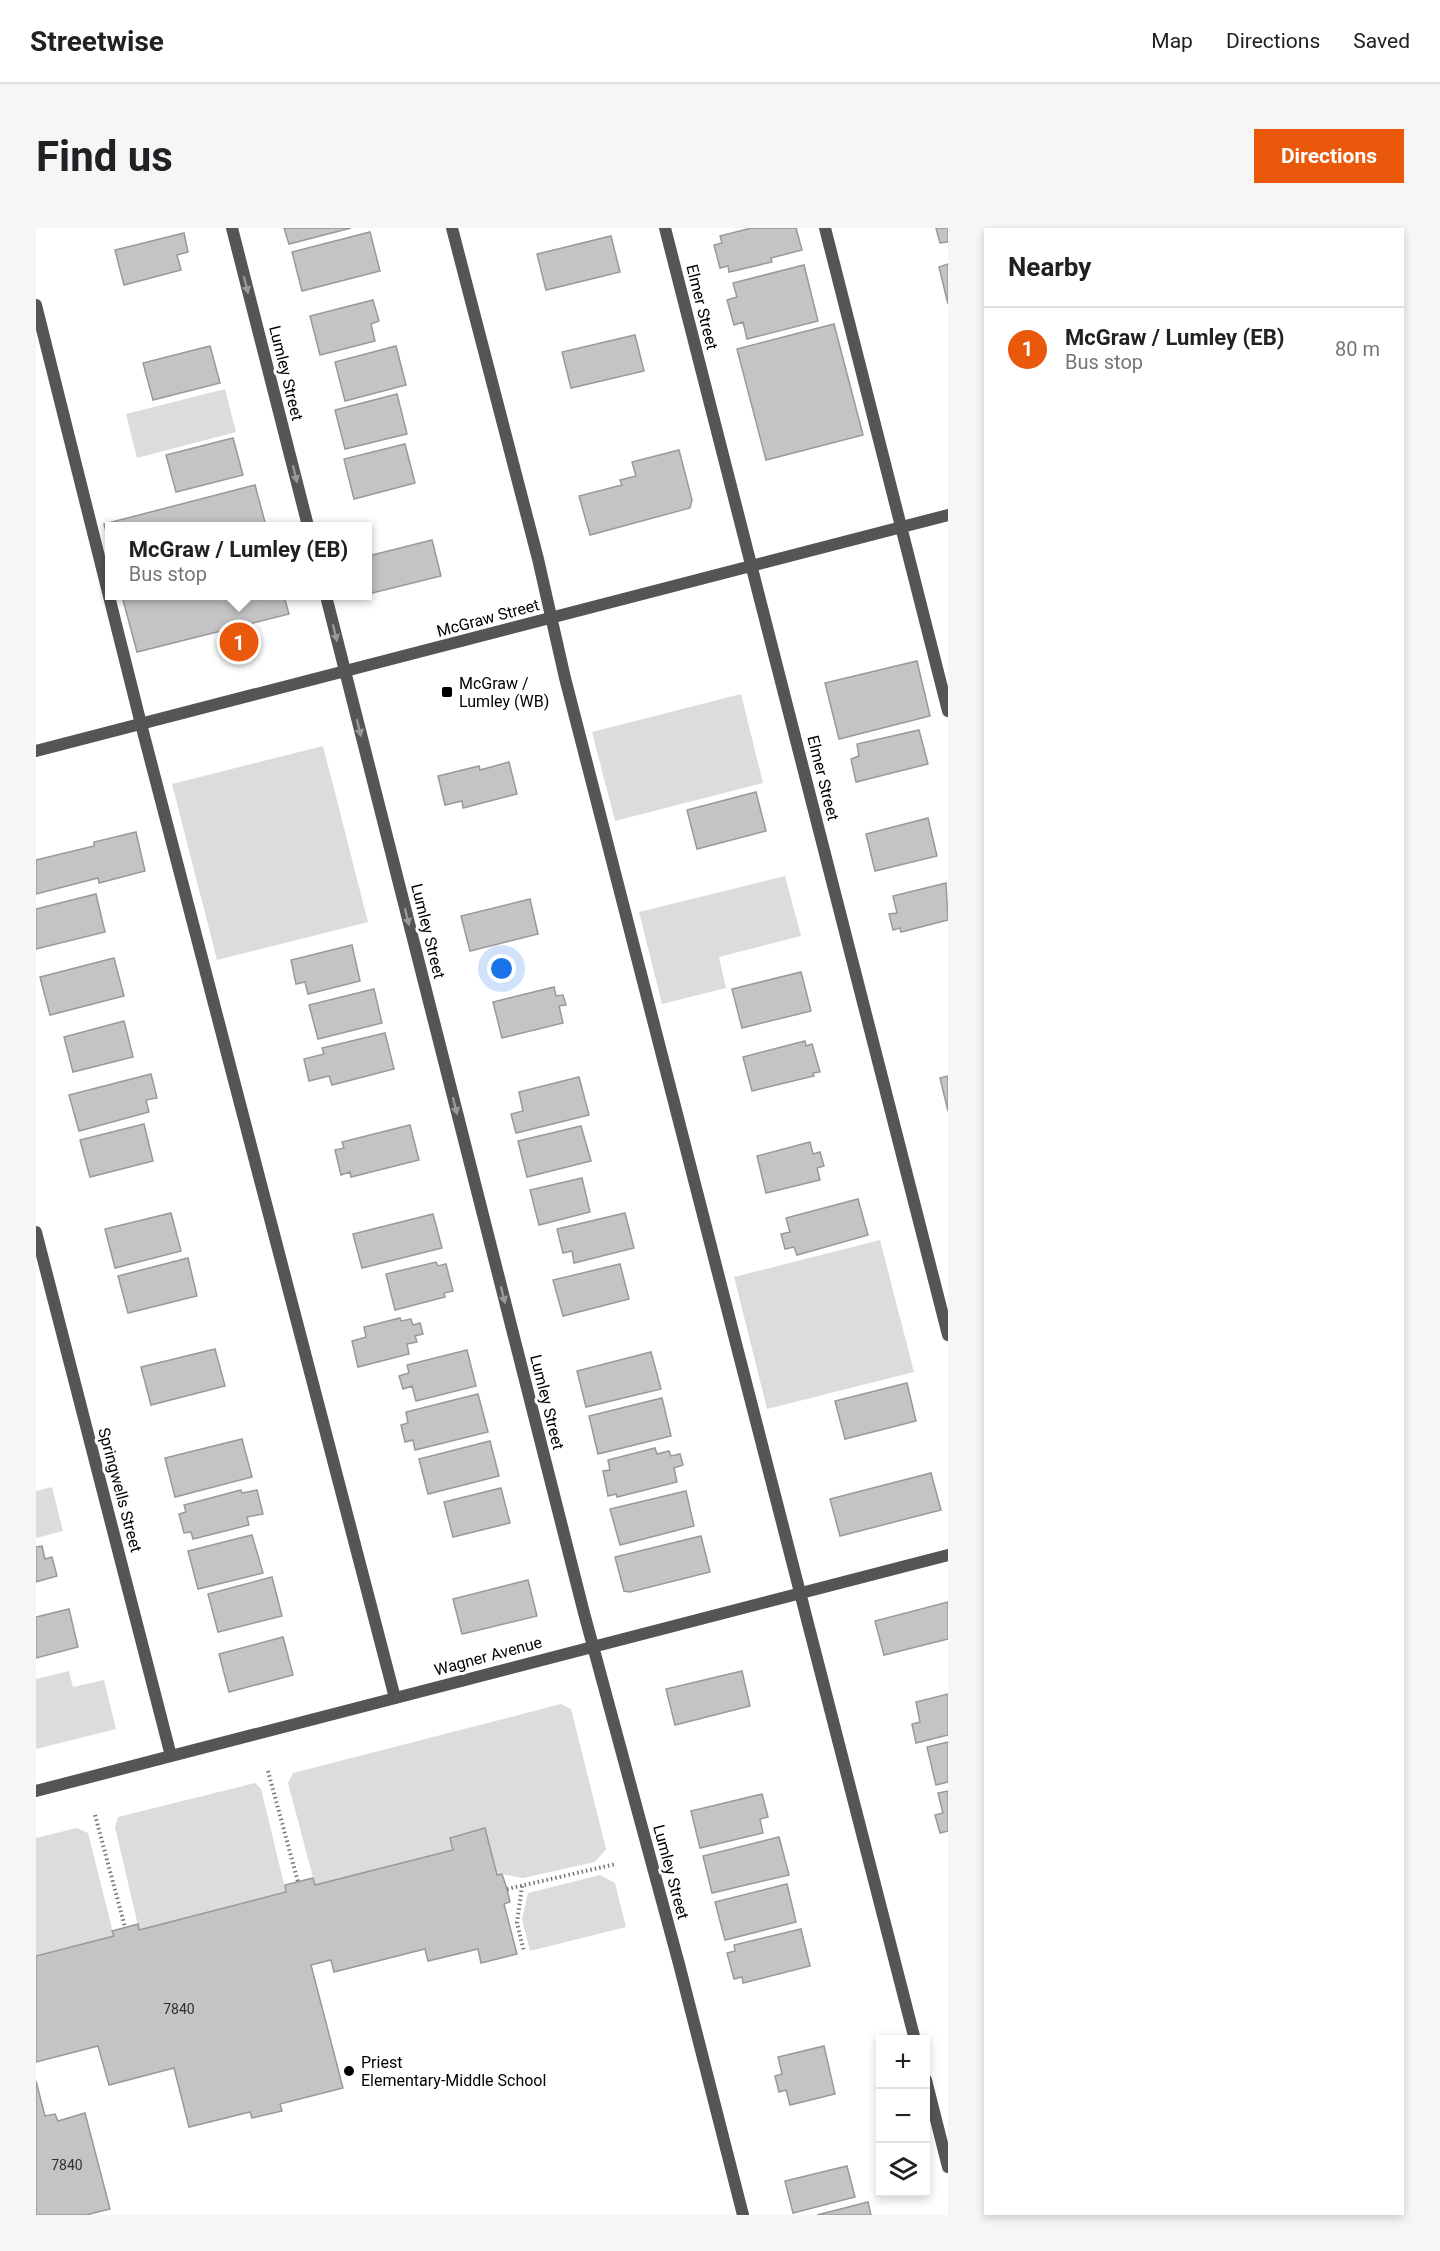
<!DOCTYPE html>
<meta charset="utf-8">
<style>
body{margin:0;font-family:Roboto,sans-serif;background:#f6f6f6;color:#202124}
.controls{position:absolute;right:18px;bottom:18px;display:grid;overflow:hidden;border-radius:0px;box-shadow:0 3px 9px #0003}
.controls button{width:54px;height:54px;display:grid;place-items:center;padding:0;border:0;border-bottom:2px solid #e0e0e0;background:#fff;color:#202124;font:30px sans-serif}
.you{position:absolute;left:466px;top:741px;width:21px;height:21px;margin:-15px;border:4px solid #fff;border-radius:50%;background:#1a73e8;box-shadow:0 0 0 9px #1a73e833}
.badge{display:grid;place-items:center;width:39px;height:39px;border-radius:50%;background:#ea580c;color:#fff;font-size:20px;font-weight:700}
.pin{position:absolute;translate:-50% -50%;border:3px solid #fff;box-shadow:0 2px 6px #0006}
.popup{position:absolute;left:69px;top:294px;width:267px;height:78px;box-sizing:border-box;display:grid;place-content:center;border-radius:0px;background:#fff;filter:drop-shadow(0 2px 4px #0005);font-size:20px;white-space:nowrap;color:#757577}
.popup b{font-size:22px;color:#202124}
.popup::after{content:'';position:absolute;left:50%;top:100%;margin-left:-12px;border:12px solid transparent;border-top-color:#fff}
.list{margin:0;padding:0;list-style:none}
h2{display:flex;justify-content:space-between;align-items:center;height:78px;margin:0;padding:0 24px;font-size:26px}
h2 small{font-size:20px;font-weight:400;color:#757577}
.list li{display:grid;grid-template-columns:39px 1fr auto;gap:18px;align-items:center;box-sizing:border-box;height:84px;padding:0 24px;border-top:2px solid #e0e0e0}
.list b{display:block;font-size:22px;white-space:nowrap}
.list p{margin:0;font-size:20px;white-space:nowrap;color:#757577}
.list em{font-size:20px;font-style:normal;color:#757577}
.icon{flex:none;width:33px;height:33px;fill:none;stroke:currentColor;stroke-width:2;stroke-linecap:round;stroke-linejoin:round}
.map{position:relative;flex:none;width:912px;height:1987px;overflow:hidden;border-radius:0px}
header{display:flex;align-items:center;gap:36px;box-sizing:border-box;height:84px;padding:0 30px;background:#fff;border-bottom:2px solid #e0e0e0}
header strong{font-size:28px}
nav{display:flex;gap:33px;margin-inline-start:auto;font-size:21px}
.intro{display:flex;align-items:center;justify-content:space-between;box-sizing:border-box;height:144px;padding:0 36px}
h1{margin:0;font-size:42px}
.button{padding:15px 27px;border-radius:0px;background:#ea580c;color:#fff;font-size:21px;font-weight:700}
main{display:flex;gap:36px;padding:0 36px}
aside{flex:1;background:#fff;border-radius:0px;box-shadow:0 3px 9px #0003}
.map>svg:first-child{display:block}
.green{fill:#dcdcdc}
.building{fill:#c4c4c4;stroke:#999;stroke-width:1.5}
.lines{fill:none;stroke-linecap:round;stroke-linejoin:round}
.path{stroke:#777;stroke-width:4;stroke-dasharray:1.5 3;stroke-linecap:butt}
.service{stroke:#555;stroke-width:12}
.minor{stroke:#555;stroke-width:12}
.tertiary{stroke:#555;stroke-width:12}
.oneway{fill:#999}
.poi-dot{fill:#000;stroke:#fff;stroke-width:2}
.labels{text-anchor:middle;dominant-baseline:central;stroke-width:6;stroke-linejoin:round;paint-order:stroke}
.number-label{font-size:14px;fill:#313131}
.street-label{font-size:16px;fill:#000;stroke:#fff}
.poi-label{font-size:16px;fill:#000;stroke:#fff;text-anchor:start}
</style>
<header>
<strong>Streetwise</strong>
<nav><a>Map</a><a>Directions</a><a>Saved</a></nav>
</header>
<div class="intro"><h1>Find us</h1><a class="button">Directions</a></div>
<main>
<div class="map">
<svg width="912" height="1987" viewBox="0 0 912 1987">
<rect width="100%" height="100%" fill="#fff"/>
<path class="green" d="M189 161 200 204 101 230 90 186Z
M705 466 727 555 579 593 556 504Z
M287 518 332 694 181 732 136 556Z
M749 648 765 708 683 729 690 760 626 776 603 684Z
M844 1012 878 1144 731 1181 698 1049Z
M16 1259 27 1303 0 1310V1263Z
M33 1443 37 1459 68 1452 80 1501 0 1521V1451Z
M525 1476 535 1481 570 1621 559 1634 487 1650 466 1646 461 1647 449 1601 415 1609 417 1622 279 1657 252 1555 257 1545Z
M219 1555 225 1561 250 1664 103 1702 79 1599 82 1589Z
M41 1600 52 1605 78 1708 0 1728V1610Z
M564 1647 579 1655 590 1699 494 1723 486 1691 492 1665Z"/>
<path class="building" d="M248 0H315L253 16Z
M715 0H760L766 22 735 30 736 34 693 44 692 38 684 40 678 17 686 15 684 8Z
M900 0H912V14L904 15Z
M334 4 344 43 266 63 256 24Z
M148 5 152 24 141 27 145 42 88 57 79 22Z
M575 8 584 44 510 62 501 26Z
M912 36V76L903 39Z
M768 37 782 93 711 111 707 94 698 97 691 72 701 69 697 55Z
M337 72 343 93 335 96 339 113 284 127 274 88Z
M798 96 827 207 730 232 701 121Z
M599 107 608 143 535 160 526 124Z
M174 118 184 155 117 172 107 135Z
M360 118 370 157 309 173 299 134Z
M361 166 371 206 309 221 299 182Z
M197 210 207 247 140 264 130 227Z
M369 216 379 255 318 271 308 231Z
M643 222 656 272 654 280 554 307 543 268 586 257 584 252 600 248 596 234Z
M219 257 230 298H74V319L68 296Z
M396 312 405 348 332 366V328Z
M86 368H248L253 386 101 424Z
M881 433 894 488 803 511 789 455Z
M883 502 892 536 820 554 815 531 823 528 821 516Z
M473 534 481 566 427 580 426 573 409 577 402 548 443 538 444 542Z
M720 564 730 603 661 621 651 582Z
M892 590 901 628 839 643 830 606Z
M100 604 109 643 63 655 62 650 0 666V632L58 618V614Z
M910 655 912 692 865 704 864 700 857 702 853 686 861 685 857 668Z
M60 666 69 704 0 721V681Z
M494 671 502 706 434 723 425 688Z
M316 717 324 753 272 766 269 754 260 756 255 732Z
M78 730 88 768 14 787 4 749Z
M765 744 775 783 706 800 696 761Z
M518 759 520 768 527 767 530 777 523 778 527 795 466 810 457 774Z
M338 761 346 795 282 811 273 777Z
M88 793 97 829 37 844 28 809Z
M349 805 358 841 296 857 293 848 273 853 268 831 288 826 286 820Z
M769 813 770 818 776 816 784 844 777 845 778 848 716 863 707 829Z
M115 846 121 870 110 872 113 884 43 903 33 867Z
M912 848V883L904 850Z
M543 849 553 887 480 905 475 886 487 883 483 864Z
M108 896 117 933 54 949 44 912Z
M374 897 383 932 315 949 314 944 305 947 299 922 308 920 306 914Z
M545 898 555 933 491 949 482 913Z
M774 914 777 926 784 924 788 938 781 940 784 952 730 965 721 928Z
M546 950 554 984 503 997 494 962Z
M822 971 832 1007 761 1027 758 1019 749 1021 745 1006 754 1004 750 990Z
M135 985 145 1023 79 1040 69 1001Z
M589 985 598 1020 538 1035 536 1023 527 1025 521 1001Z
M397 986 406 1020 326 1040 317 1006Z
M152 1030 161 1068 92 1085 82 1048Z
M400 1034 402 1038 410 1036 417 1063 408 1065 409 1069 359 1082 350 1046Z
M584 1036 593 1071 527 1088 517 1052Z
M364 1090 365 1093 375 1091 377 1097 384 1095 387 1106 379 1108 381 1114 371 1116 373 1126 322 1139 316 1113 330 1109 328 1099Z
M179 1121 189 1158 115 1177 105 1139Z
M431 1122 440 1158 380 1173 376 1158 367 1161 363 1148 373 1145 371 1137Z
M615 1124 625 1161 550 1179 541 1143Z
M871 1155 880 1193 809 1211 799 1173Z
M442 1166 452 1204 379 1222 377 1212 369 1214 365 1197 372 1195 370 1184Z
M626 1170 635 1208 562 1226 553 1188Z
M206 1211 216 1249 139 1269 129 1230Z
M454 1213 463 1248 392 1266 383 1231Z
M619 1220 621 1226 633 1223 635 1228 644 1226 647 1237 638 1240 641 1254 581 1269 580 1266 572 1268 567 1243 574 1242 572 1232Z
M895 1245 905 1282 804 1308 794 1271Z
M465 1260 474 1295 417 1309 408 1274Z
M205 1262 206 1265 221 1262 227 1286 211 1289 213 1297 157 1311 155 1304 148 1305 143 1286 150 1284 148 1277Z
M650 1263 658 1298 584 1317 574 1281Z
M216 1307 227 1345 162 1361 152 1323Z
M665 1308 674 1344 594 1364 588 1363 579 1329Z
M6 1318 9 1331 16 1329 21 1348 0 1354V1319Z
M236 1349 246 1388 182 1404 172 1366Z
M492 1352 501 1388 426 1406 417 1371Z
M912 1374V1411L848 1427 839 1393Z
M33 1381 42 1419 0 1430V1389Z
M247 1409 257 1447 193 1464 183 1426Z
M706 1443 714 1478 639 1497 630 1461Z
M912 1466V1507L880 1515 876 1496 884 1494 880 1474Z
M912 1514V1554L900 1557 891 1519Z
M912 1563V1603L904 1605 899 1587 907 1585 902 1565Z
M726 1566 732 1589 724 1591 727 1605 664 1620 655 1583Z
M449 1600 461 1647 466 1646 471 1661 474 1674 468 1676 481 1726 445 1735 442 1721 392 1733 389 1721 298 1744 295 1732 275 1737 307 1860 244 1876 246 1883 216 1890 214 1884 153 1899 138 1840 73 1857 62 1818 0 1834V1728L78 1708 76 1703 102 1696 103 1702 250 1664 249 1657 277 1650 279 1657 417 1622 414 1610Z
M743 1609 753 1647 676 1665 667 1628Z
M751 1656 760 1694 689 1712 679 1674Z
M765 1701 774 1738 707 1755 706 1749 698 1751 691 1725 699 1723 698 1717Z
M788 1818 799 1866 754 1877 750 1862 743 1864 739 1848 746 1846 742 1829Z
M0 1853 9 1888 19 1886 22 1893 49 1885 74 1981 50 1987H0Z
M811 1938 819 1969 757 1985 749 1953Z
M832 1974 835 1987H781Z"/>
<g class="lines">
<path class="path" d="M232 1543 262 1654
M59 1587 89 1699
M486 1658 481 1695 488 1724
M471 1661 580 1636"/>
<path class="service" d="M416 0 502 331 529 450 879 1812
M789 0 912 483
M0 77 105 496 359 1470
M890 1852 912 1939"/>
<path class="minor" d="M196 0 272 298
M629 0 912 1107
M290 368 548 1385 643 1736 707 1987
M0 1004 135 1528
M0 1563 912 1327"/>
<path class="tertiary" d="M0 523 912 287"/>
</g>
<defs><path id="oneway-solid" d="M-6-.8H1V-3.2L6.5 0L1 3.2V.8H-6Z" transform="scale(1.5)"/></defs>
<g class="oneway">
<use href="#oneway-solid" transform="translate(210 57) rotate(76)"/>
<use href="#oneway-solid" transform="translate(259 246) rotate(76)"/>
<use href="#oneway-solid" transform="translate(299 405) rotate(76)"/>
<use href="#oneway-solid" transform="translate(323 500) rotate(76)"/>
<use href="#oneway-solid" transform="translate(371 689) rotate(76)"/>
<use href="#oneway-solid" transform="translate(419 878) rotate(76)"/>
<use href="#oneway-solid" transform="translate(467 1067) rotate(76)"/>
</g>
<g class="poi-dot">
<rect x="405" y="458" width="12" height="12" rx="3"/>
<circle cx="313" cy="1843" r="6"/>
</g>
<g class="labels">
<g class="number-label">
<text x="143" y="1781">7840</text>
<text x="31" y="1937">7840</text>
</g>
<g class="street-label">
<text transform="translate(666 79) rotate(76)">Elmer Street</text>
<text transform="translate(250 145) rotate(76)">Lumley Street</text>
<text transform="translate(452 390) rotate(-15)">McGraw Street</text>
<text transform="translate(787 550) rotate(76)">Elmer Street</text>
<text transform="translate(392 703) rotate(76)">Lumley Street</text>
<text transform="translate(511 1174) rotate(76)">Lumley Street</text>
<text transform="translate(84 1262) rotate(75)">Springwells Street</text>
<text transform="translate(452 1428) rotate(-15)">Wagner Avenue</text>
<text transform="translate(635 1644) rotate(75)">Lumley Street</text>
</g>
<g class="poi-label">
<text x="423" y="455">McGraw /<tspan x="423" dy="18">Lumley (WB)</tspan></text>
<text x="325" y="1834">Priest<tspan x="325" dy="18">Elementary‑Middle School</tspan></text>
</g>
</g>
</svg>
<div class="controls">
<button>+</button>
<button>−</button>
<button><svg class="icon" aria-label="layers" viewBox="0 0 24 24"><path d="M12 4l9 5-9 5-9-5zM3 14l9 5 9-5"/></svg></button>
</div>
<div class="you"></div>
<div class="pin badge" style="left:203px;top:414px">1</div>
<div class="popup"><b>McGraw / Lumley (EB)</b>Bus stop</div>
</div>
<aside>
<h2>Nearby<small></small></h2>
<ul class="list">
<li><span class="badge">1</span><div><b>McGraw / Lumley (EB)</b><p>Bus stop</p></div><em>80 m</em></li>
</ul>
</aside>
</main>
